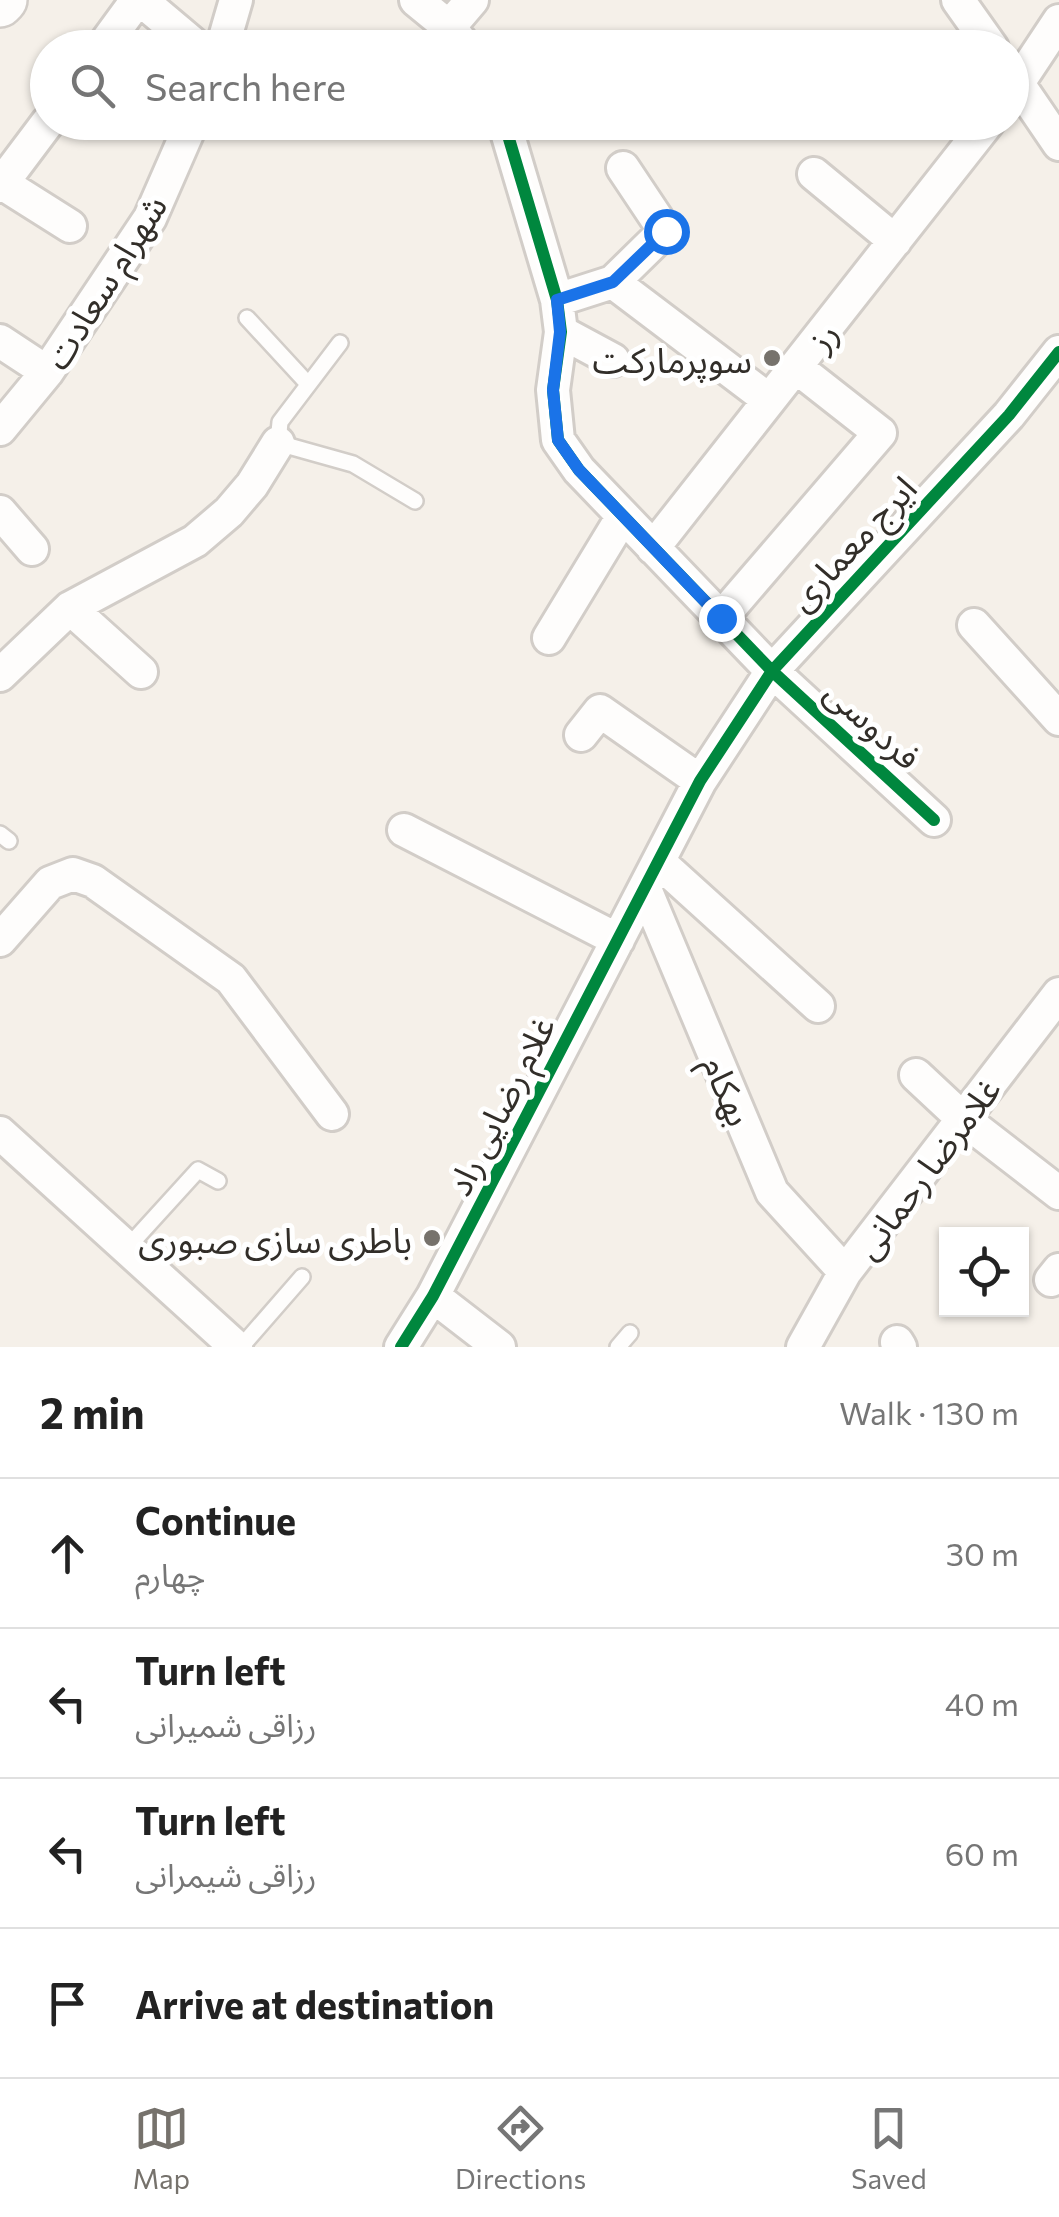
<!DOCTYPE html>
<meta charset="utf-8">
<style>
body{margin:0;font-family:Commissioner,"Noto Sans Arabic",sans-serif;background:#f6f6f6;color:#222}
.controls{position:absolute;right:30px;bottom:30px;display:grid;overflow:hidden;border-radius:0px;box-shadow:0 2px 8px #0004}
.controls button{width:90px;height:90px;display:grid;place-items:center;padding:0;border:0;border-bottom:2px solid #e0e0e0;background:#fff;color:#222;font:50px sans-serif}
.stop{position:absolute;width:30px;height:30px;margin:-22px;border:8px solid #1a73e8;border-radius:50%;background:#fff}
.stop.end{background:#1a73e8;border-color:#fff;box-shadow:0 2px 10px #0008}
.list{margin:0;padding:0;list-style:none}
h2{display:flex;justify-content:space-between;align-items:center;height:130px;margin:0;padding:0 40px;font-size:42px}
h2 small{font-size:32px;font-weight:400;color:#767676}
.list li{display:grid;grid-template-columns:65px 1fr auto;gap:30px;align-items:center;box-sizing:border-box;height:150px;padding:0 40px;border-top:2px solid #e0e0e0}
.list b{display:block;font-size:38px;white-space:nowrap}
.list p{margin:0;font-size:32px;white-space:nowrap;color:#767676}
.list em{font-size:32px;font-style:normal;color:#767676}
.icon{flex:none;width:55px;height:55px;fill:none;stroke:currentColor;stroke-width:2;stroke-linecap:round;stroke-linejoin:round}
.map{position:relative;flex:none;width:1059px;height:1347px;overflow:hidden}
.search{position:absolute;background:#fff;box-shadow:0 2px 8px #0004;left:30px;right:30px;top:30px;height:110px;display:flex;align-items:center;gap:25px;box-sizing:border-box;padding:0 35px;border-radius:55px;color:#767676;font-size:38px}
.sheet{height:730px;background:#fff}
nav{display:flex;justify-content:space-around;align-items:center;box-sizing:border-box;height:140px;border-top:2px solid #e0e0e0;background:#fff;font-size:28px;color:#767676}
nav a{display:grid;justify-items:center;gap:5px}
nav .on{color:#76726c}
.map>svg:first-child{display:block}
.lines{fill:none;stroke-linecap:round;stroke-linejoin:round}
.lane-casing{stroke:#d2cdc8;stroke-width:20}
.street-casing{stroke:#d2cdc8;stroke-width:38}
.secondary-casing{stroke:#d2cdc8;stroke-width:50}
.lane{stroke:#fefdfc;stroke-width:15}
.street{stroke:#fefdfc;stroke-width:32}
.secondary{stroke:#fefdfc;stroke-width:45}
.cycleway-casing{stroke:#fff;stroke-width:19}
.cycleway{stroke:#00873e;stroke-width:12}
.route{stroke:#1a73e8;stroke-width:12}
.poi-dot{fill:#76726c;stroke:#fff;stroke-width:4}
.labels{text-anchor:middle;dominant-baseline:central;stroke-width:10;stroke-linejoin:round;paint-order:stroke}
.street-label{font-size:35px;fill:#322e29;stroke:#fff}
.poi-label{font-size:35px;fill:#322e29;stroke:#fff;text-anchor:end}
</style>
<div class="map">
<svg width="1059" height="1347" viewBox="0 0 1059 1347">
<rect width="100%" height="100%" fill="#f5f0e9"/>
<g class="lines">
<g class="lane-casing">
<path id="lane" d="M247 318 308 384
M340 343 280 422 278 443 353 464 415 501
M0 834 9 841
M127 1248 198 1170 218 1181
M241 1347 302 1277
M618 1347 630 1333"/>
</g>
<g class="street-casing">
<path id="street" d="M141 0 198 48
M416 0 449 27 466 48
M958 0 992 48
M449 27 472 0
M102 48 137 0
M222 48 236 0
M1012 75 1059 144
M1012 92 1059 21
M504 122 557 300 561 332 553 390 558 440 579 470 772 671 934 820
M814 174 895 241
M2 183 70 226
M0 186 48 122
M613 282 769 400
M557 300 613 282 665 231 623 168
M561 332 613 360
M0 341 47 372
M0 429 47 372 150 218 192 122
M0 512 32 549
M653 548 988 122
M70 608 141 672
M721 618 880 433 796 367
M974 625 1059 719
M549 638 623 516
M0 675 70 608 195 541 229 512 252 485 278 443
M581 735 600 711 700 781
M404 830 618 940
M659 862 818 1006
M645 889 772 1192 845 1272
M0 940 50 883 73 874 93 881 231 979 332 1114
M916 1075 962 1118 1059 1193
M0 1133 236 1347
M1051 1280 1059 1270
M433 1296 499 1347
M897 1342 900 1347
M401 1347 433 1296 700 781 772 671 1009 415 1059 352
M803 1347 845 1272 1059 994"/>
</g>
<g class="secondary-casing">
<path id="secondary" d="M0 4 4 0"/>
</g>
<use href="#lane" class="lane"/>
<use href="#street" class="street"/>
<use href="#secondary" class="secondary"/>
<g class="cycleway-casing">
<path id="cycleway" d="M504 122 557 300 561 332 553 390 558 440 579 470 772 671 934 820
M401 1347 433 1296 700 781 772 671 1009 415 1059 352"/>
</g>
<use href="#cycleway" class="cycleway"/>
</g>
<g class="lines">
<path class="route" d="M666 231 613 282 557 300 560 332 553 390 558 440 579 470 721 618"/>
</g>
<g class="poi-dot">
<circle cx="772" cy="358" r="10"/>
<circle cx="432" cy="1238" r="10"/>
</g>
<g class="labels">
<g class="street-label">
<text transform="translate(104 281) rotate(-58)">شهرام سعادت</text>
<text transform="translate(821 335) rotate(-52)">رز</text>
<text transform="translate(851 542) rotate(-47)">ایرج معماری</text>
<text transform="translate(874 723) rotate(42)">فردوسی</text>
<text transform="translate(729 1090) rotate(67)">بهکام</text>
<text transform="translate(499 1105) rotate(-63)">غلام رضایی راد</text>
<text transform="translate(926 1167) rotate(-53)">غلامرضا رحمانی</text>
</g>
<g class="poi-label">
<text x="752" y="358">سوپرمارکت</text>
<text x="412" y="1238">باطری سازی صبوری</text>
</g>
</g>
</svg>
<div class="controls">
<button><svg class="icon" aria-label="locate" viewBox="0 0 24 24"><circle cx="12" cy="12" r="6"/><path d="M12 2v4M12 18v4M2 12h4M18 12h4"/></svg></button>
</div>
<div class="stop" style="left:666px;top:231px"></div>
<div class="stop end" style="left:721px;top:618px"></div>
<div class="search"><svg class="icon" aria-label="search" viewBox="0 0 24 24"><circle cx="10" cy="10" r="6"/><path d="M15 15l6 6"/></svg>Search here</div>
</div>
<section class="sheet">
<h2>2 min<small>Walk · 130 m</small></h2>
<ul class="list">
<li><svg class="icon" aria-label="ahead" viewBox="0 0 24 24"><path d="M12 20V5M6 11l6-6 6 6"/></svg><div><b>Continue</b><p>چهارم</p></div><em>30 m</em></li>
<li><svg class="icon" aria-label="left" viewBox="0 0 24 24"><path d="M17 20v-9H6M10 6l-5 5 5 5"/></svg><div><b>Turn left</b><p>رزاقی شمیرانی</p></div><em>40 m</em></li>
<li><svg class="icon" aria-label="left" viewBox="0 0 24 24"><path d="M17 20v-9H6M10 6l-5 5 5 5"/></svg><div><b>Turn left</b><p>رزاقی شیمرانی</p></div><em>60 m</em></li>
<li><svg class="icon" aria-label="arrive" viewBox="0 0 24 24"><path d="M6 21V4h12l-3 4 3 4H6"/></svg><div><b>Arrive at destination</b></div></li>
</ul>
</section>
<nav>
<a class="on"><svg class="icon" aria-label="map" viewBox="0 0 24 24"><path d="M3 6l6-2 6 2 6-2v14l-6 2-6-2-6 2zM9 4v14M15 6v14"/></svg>Map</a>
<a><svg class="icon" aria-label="directions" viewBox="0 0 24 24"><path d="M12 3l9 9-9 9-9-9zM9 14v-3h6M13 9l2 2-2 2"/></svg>Directions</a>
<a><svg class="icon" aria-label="saved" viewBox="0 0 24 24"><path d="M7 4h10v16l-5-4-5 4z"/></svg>Saved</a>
</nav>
